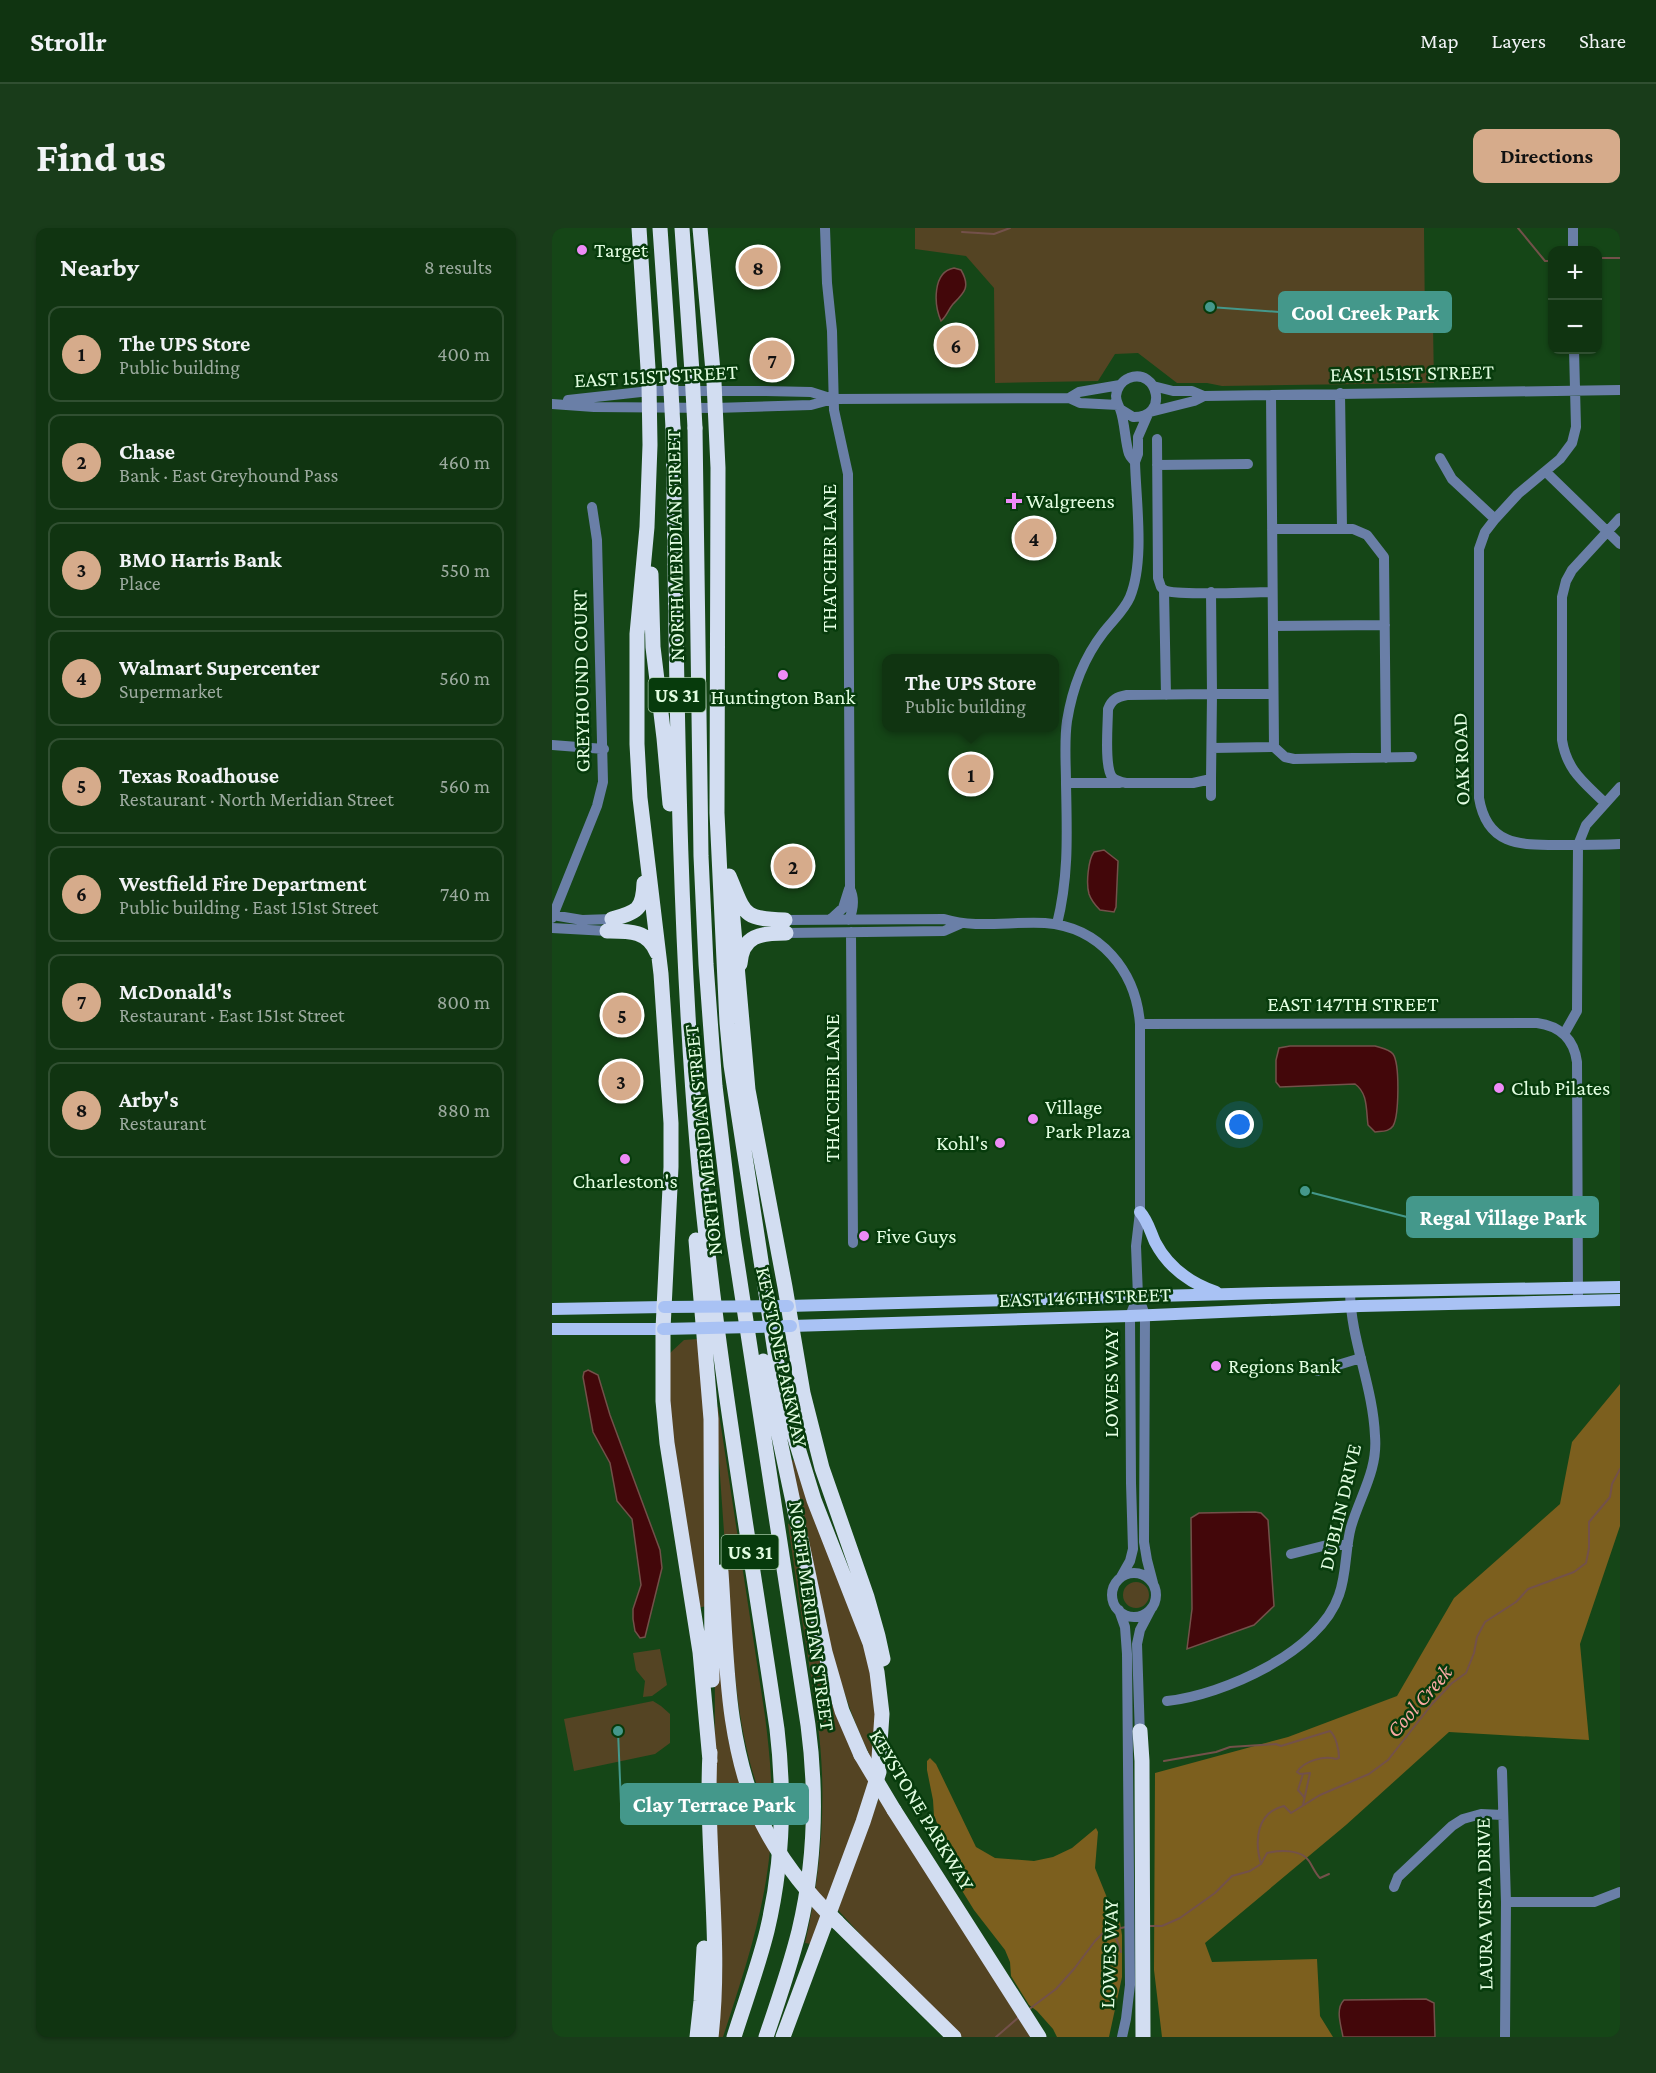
<!DOCTYPE html>
<meta charset="utf-8">
<style>
body{margin:0;font-family:"Crimson Pro",serif;background:#193c1a;color:#f1f3f6}
.controls{position:absolute;right:18px;top:18px;display:grid;overflow:hidden;border-radius:12px;box-shadow:0 2px 4px #0004}
.controls button{width:54px;height:54px;display:grid;place-items:center;padding:0;border:0;border-bottom:2px solid #304f31;background:#103411;color:#f1f3f6;font:30px sans-serif}
.you{position:absolute;left:688px;top:897px;width:21px;height:21px;margin:-15px;border:4px solid #fff;border-radius:50%;background:#1a73e8;box-shadow:0 0 0 9px #1a73e833}
.badge{display:grid;place-items:center;width:39px;height:39px;border-radius:50%;background:#d6ab8b;color:#111;font-size:20px;font-weight:700}
.pin{position:absolute;translate:-50% -50%;border:3px solid #fff;box-shadow:0 2px 6px #0006}
.popup{position:absolute;left:330px;top:426px;width:177px;height:78px;box-sizing:border-box;display:grid;place-content:center;border-radius:12px;background:#103411;filter:drop-shadow(0 2px 4px #0005);font-size:20px;white-space:nowrap;color:#9caa9f}
.popup b{font-size:22px;color:#f1f3f6}
.popup::after{content:'';position:absolute;left:50%;top:100%;margin-left:-12px;border:12px solid transparent;border-top-color:#103411}
.list{margin:0;padding:0;list-style:none}
h2{display:flex;justify-content:space-between;align-items:center;height:78px;margin:0;padding:0 24px;font-size:26px}
h2 small{font-size:20px;font-weight:400;color:#9caa9f}
.list li{display:grid;grid-template-columns:39px 1fr auto;gap:18px;align-items:center;box-sizing:border-box;height:96px;margin:0 12px 12px;padding:0 12px;border:2px solid #304f31;border-radius:12px}
.list b{display:block;font-size:22px;white-space:nowrap}
.list p{margin:0;font-size:20px;white-space:nowrap;color:#9caa9f}
.list em{font-size:20px;font-style:normal;color:#9caa9f}
.map{position:relative;flex:none;width:1068px;height:1809px;overflow:hidden;border-radius:12px}
header{display:flex;align-items:center;gap:36px;box-sizing:border-box;height:84px;padding:0 30px;background:#103411;border-bottom:2px solid #304f31}
header strong{font-size:28px}
nav{display:flex;gap:33px;margin-inline-start:auto;font-size:21px}
.intro{display:flex;align-items:center;justify-content:space-between;box-sizing:border-box;height:144px;padding:0 36px}
h1{margin:0;font-size:42px}
.button{padding:15px 27px;border-radius:12px;background:#d6ab8b;color:#111;font-size:21px;font-weight:700}
main{display:flex;gap:36px;padding:0 36px}
aside{flex:1;background:#103411;border-radius:12px;box-shadow:0 2px 4px #0004}
.map>svg:first-child{display:block}
.green{fill:#544423}
.forest{fill:#7c5f1e}
.water{fill:#43070a;stroke:#73514a;stroke-width:1.5}
.lines{fill:none;stroke-linecap:round;stroke-linejoin:round}
.stream{stroke:#73514a;stroke-width:2}
.minor{stroke:#6a7fa7;stroke-width:10}
.major{stroke:#a9c2f4;stroke-width:12}
.highway{stroke:#d2ddf1;stroke-width:15}
.major-bridge{stroke:#a9c2f4;stroke-width:12}
.highway-bridge{stroke:#d2ddf1;stroke-width:15}
.poi-dot{fill:#ee8bf7;stroke:#073b0c;stroke-width:2}
.labels{text-anchor:middle;dominant-baseline:central;stroke-width:5;stroke-linejoin:round;paint-order:stroke}
.shield{fill:#073b0c;stroke:#a0c3a1;stroke-width:1.5}
.shield-label{font-size:20px;font-weight:bold;fill:#e2fde1}
.poi-label{font-size:21px;fill:#e2fde1;stroke:#073b0c;text-anchor:start}
.street-label{font-size:21px;fill:#e2fde1;stroke:#073b0c}
.water-label{font-size:22px;font-style:italic;fill:#f9a9a3;stroke:#073b0c}
.leader{fill:none;stroke:#44988b;stroke-width:2}
.callout-dot{fill:#44988b;stroke:#073b0c;stroke-width:2}
.callout{fill:#44988b;stroke:#44988b;stroke-width:2}
.callout-label{font-size:22px;text-anchor:middle;font-weight:bold;fill:#fff}
</style>
<header>
<strong>Strollr</strong>
<nav><a>Map</a><a>Layers</a><a>Share</a></nav>
</header>
<div class="intro"><h1>Find us</h1><a class="button">Directions</a></div>
<main>
<aside>
<h2>Nearby<small>8 results</small></h2>
<ul class="list">
<li><span class="badge">1</span><div><b>The UPS Store</b><p>Public building</p></div><em>400 m</em></li>
<li><span class="badge">2</span><div><b>Chase</b><p>Bank · East Greyhound Pass</p></div><em>460 m</em></li>
<li><span class="badge">3</span><div><b>BMO Harris Bank</b><p>Place</p></div><em>550 m</em></li>
<li><span class="badge">4</span><div><b>Walmart Supercenter</b><p>Supermarket</p></div><em>560 m</em></li>
<li><span class="badge">5</span><div><b>Texas Roadhouse</b><p>Restaurant · North Meridian Street</p></div><em>560 m</em></li>
<li><span class="badge">6</span><div><b>Westfield Fire Department</b><p>Public building · East 151st Street</p></div><em>740 m</em></li>
<li><span class="badge">7</span><div><b>McDonald's</b><p>Restaurant · East 151st Street</p></div><em>800 m</em></li>
<li><span class="badge">8</span><div><b>Arby's</b><p>Restaurant</p></div><em>880 m</em></li>
</ul>
</aside>
<div class="map">
<svg width="1068" height="1809" viewBox="0 0 1068 1809">
<rect width="100%" height="100%" fill="#154617"/>
<path class="green" d="M363 0H872L873 97 881 98 882 155 670 158 655 155H625L586 125 563 126 546 153 443 155 442 60 414 28 363 21Z
M146 1111 153 1179 155 1378 145 1380 118 1200V1125L132 1112Z
M166 1179 213 1488C219 1535 223 1583 217 1631 210 1692 190 1750 171 1809H162L163 1406H166L176 1510 181 1531 205 1594 214 1582C186 1515 182 1443 177 1371 172 1308 168 1244 163 1180Z
M242 1232 314 1415 326 1478 317 1558 259 1716 253 1715C266 1659 272 1604 270 1546 269 1511 263 1476 258 1442 250 1393 243 1345 236 1296L239 1295 277 1460 318 1528C274 1436 259 1332 237 1233Z
M571 1367a13 13 0 1 1 26 0a13 13 0 1 1-26 0Z
M108 1421 115 1457 100 1468 91 1469 93 1453 84 1442 81 1425Z
M101 1473 109 1478 118 1486V1515L103 1526 22 1543 12 1491Z
M327 1569 482 1809H410L332 1732 286 1682Z"/>
<path class="forest" d="M1068 1156V1298L1028 1416 1037 1512 897 1504 794 1597 653 1715 660 1734 765 1731 768 1788 781 1809H610L602 1742 603 1545 736 1509 845 1468 902 1370 1008 1276 1020 1214Z
M378 1530 384 1536 424 1619 443 1630 482 1633 501 1629 520 1620 544 1600 546 1604 543 1640 560 1682 568 1694 570 1707V1749L557 1809H505L501 1801 485 1783 477 1777 459 1748 458 1734 453 1722 422 1682 409 1661 395 1618 382 1588 381 1572 375 1542V1533Z"/>
<path class="water" d="M402 40 409 42C419 59 412 65 401 76 396 82 395 88 389 93 382 77 380 44 402 40Z
M552 622 566 633 564 679 562 684 548 682C544 678 539 672 537 666 534 656 536 632 542 624Z
M738 818H823C829 820 837 821 841 826 848 836 847 888 841 898 837 904 830 903 823 904L816 897C814 882 816 865 803 856L728 859 724 854V832L727 820Z
M36 1142 46 1147 58 1187 108 1322 110 1340 93 1409 88 1410 83 1403 81 1391V1381L89 1357 80 1291 65 1273 58 1235 41 1204 31 1149 32 1144Z
M647 1285 703 1284 709 1285 716 1292 722 1378 702 1397 635 1421 640 1381 639 1290Z
M874 1771 882 1775 883 1809H791C789 1797 783 1781 792 1772Z"/>
<g class="lines">
<path class="stream" d="M966 0 993 33H1000
M410 4 442 6 458 0
M1046 30H1068
M612 1533 664 1524 678 1519 724 1516 729 1518 778 1503C784 1508 787 1522 787 1530L784 1531C772 1527 752 1533 745 1544L748 1546 758 1545 751 1577
M751 1546 746 1562 752 1569
M709 1636C702 1612 705 1584 732 1578L739 1585 768 1567 817 1546 836 1532 880 1476 900 1455 914 1445 922 1425 925 1409 933 1394 964 1374 976 1361 1022 1344 1034 1335 1037 1320V1294L1058 1269 1060 1256 1068 1241
M598 1698H610L628 1690 663 1665 680 1648 698 1643 709 1636 715 1625C728 1622 749 1621 757 1633 761 1639 763 1645 768 1650L777 1646
M561 1701 569 1724
M476 1782 504 1761 522 1741 543 1713 553 1703 574 1699
M444 1809 467 1789"/>
<path class="minor" d="M273 0 275 55 280 103 282 182 296 246 298 661C303 671 301 682 297 692
M1021 0V22
M1022 122 1024 199 1020 215 1008 231 966 266 943 291 933 304 927 321V570C935 618 968 617 1008 617 1028 617 1048 617 1068 616
M601 158 621 163H640L652 168 1068 162
M788 165 790 300
M719 167 722 519 733 529 742 531 860 529
M517 170 527 164 568 157
M16 172 98 163H214L259 164 281 171
M0 176 42 179 163 180 259 177 281 171 517 170 528 175 566 177
M568 181 581 189C618 190 606 139 577 150 570 153 565 160 564 168 564 174 566 176 568 181 573 194 573 214 577 226 578 229 581 231 583 234
M598 184 642 173 652 168
M605 211 606 350 609 359 612 362 614 467
M888 230 900 251 943 291
M605 237 696 236
M994 244 1068 316
M720 301H801L815 307 832 329 834 530
M612 362C621 368 704 364 720 364
M659 364 660 466 575 467C565 469 560 471 556 481 556 496 552 538 560 549 564 553 569 554 574 555H641L659 551 660 466H721
M721 398 833 397
M0 517 52 521
M660 520 722 519
M659 551V568
M514 555H568
M1053 575C1032 554 1015 543 1010 512V369L1014 353 1020 342 1068 290
M0 687 30 692 60 691
M0 690 45 578 51 554 45 312 40 279
M279 691 291 680 297 661
M233 692 392 691C424 701 459 693 493 695 548 699 584 743 588 796V984L584 1018 586 1068 593 1087 592 1314 595 1332 601 1355
M505 696C517 648 515 605 514 556 514 535 512 513 515 493 520 462 531 431 551 405 560 393 572 383 578 369 593 333 584 273 583 234L586 226V209L596 186
M0 700 55 703
M299 704 301 1015
M234 705 392 703 408 696
M588 796 985 795C1008 798 1022 811 1025 834L1026 1073
M1012 806 1025 783 1026 617 1034 597 1068 559
M766 1143 809 1130
M739 1326 775 1317H796
M560 1367a22 22 0 1 1 44 0a22 22 0 1 1-44 0Z
M569 1349 578 1333 581 1321 579 1255 578 1088 586 1068
M567 1382 573 1399 575 1426 578 1757 574 1791 570 1809
M615 1473C671 1467 768 1424 787 1367 795 1345 793 1321 799 1299 808 1268 826 1242 823 1208 821 1158 799 1113 798 1064
M588 1509 585 1416 588 1402 599 1381
M950 1543 954 1674 953 1809
M842 1659 846 1649 900 1598 911 1591 929 1586 951 1587
M954 1674H1042L1068 1664"/>
<path class="major" d="M588 984C596 993 598 1003 603 1014 616 1039 638 1055 664 1064
M236 1078 717 1065 1068 1059
M0 1081 112 1079
M239 1098 578 1088 808 1078 1068 1072
M0 1101H111"/>
<path class="highway" d="M87 0 97 156 98 217 95 299 85 406V516L88 570 109 746 119 895V939L111 1101V1173L115 1215 148 1424 158 1533
M108 0 118 144
M130 0 140 144
M148 0 162 154 166 240 165 585 175 795 179 837 224 1131 238 1194 262 1272 318 1415 325 1444 330 1486 326 1545
M121 200C125 443 125 686 146 928 163 1120 197 1311 225 1501 233 1569 231 1636 215 1703 206 1739 193 1774 182 1809
M143 200 149 628 154 736 163 858 181 1008 256 1497C265 1565 263 1636 247 1703 238 1739 226 1774 214 1809
M99 346 101 419 112 510 118 576
M177 648C193 685 189 691 233 692
M179 669 196 862 233 1059 251 1165 270 1240 315 1369 326 1408 331 1431
M60 691C85 684 91 682 92 655
M55 703C76 703 96 702 105 725
M188 736C190 707 209 705 234 705
M144 1012 159 1191 160 1452
M211 1133 273 1424 290 1483 309 1527
M169 1344C175 1430 173 1511 208 1591
M588 1503 590 1533 591 1809
M158 1524C153 1619 170 1715 159 1809
M342 1582 487 1809
M285 1694 402 1809
M145 1809 149 1773 152 1720
M231 1809 311 1594 327 1544"/>
<path class="major-bridge" d="M112 1079 236 1078
M111 1101 239 1098"/>
<path class="highway-bridge" d="M118 144 121 200
M140 144 143 200
M309 1527 342 1582
M208 1591C228 1631 253 1663 285 1694"/>
</g>
<g class="poi-dot">
<circle cx="30" cy="22" r="6"/>
<path d="M459 264h6v6h6v6h-6v6h-6v-6h-6v-6h6z"/>
<circle cx="231" cy="447" r="6"/>
<circle cx="947" cy="860" r="6"/>
<circle cx="481" cy="891" r="6"/>
<circle cx="448" cy="915" r="6"/>
<circle cx="73" cy="931" r="6"/>
<circle cx="312" cy="1008" r="6"/>
<circle cx="664" cy="1138" r="6"/>
</g>
<g class="labels">
<g class="shield">
<rect x="96.5" y="450" width="57" height="34" rx="4.5"/>
<rect x="169.5" y="1307" width="57" height="34" rx="4.5"/>
</g>
<g class="shield-label">
<text x="125" y="467">US 31</text>
<text x="198" y="1324">US 31</text>
</g>
<g class="poi-label">
<text x="42" y="22">Target</text>
<text x="474" y="273">Walgreens</text>
<text x="231" y="469" text-anchor="middle">Huntington Bank</text>
<text x="959" y="860">Club Pilates</text>
<text x="493" y="879">Village<tspan x="493" dy="24">Park Plaza</tspan></text>
<text x="436" y="915" text-anchor="end">Kohl's</text>
<text x="73" y="953" text-anchor="middle">Charleston's</text>
<text x="324" y="1008">Five Guys</text>
<text x="676" y="1138">Regions Bank</text>
</g>
<g class="street-label">
<text transform="translate(860 145) rotate(-1)">EAST 151ST STREET</text>
<text transform="translate(104 148) rotate(-3)">EAST 151ST STREET</text>
<text transform="translate(123 317) rotate(-91)">NORTH MERIDIAN STREET</text>
<text transform="translate(277 330) rotate(-90)">THATCHER LANE</text>
<text transform="translate(29 453) rotate(-91)">GREYHOUND COURT</text>
<text transform="translate(909 531) rotate(-92)">OAK ROAD</text>
<text x="801" y="776">EAST 147TH STREET</text>
<text transform="translate(280 860) rotate(-90)">THATCHER LANE</text>
<text transform="translate(151 912) rotate(-96)">NORTH MERIDIAN STREET</text>
<text transform="translate(533 1069) rotate(-2)">EAST 146TH STREET</text>
<text transform="translate(230 1129) rotate(78)">KEYSTONE PARKWAY</text>
<text transform="translate(559 1155) rotate(-90)">LOWES WAY</text>
<text transform="translate(788 1279) rotate(-77)">DUBLIN DRIVE</text>
<text transform="translate(260 1388) rotate(82)">NORTH MERIDIAN STREET</text>
<text transform="translate(370 1582) rotate(59)">KEYSTONE PARKWAY</text>
<text transform="translate(932 1676) rotate(-91)">LAURA VISTA DRIVE</text>
<text transform="translate(557 1726) rotate(-88)">LOWES WAY</text>
</g>
<g class="water-label">
<text transform="translate(867 1473) rotate(-49)">Cool Creek</text>
</g>
</g>
<path class="leader" d="M658 79L727 84M753 963L855 989M66 1503L69 1576"/>
<g class="callout-dot">
<circle cx="658" cy="79" r="6"/>
<circle cx="753" cy="963" r="6"/>
<circle cx="66" cy="1503" r="6"/>
</g>
<g class="callout">
<rect x="727" y="64" width="172" height="40" rx="6"/>
<rect x="855" y="969" width="191" height="40" rx="6"/>
<rect x="69" y="1556" width="187" height="40" rx="6"/>
</g>
<g class="callout-label">
<text x="813" y="92">Cool Creek Park</text>
<text x="951" y="997">Regal Village Park</text>
<text x="162" y="1584">Clay Terrace Park</text>
</g>
</svg>
<div class="controls">
<button>+</button>
<button>−</button>
</div>
<div class="you"></div>
<div class="pin badge" style="left:419px;top:546px">1</div>
<div class="popup"><b>The UPS Store</b>Public building</div>
<div class="pin badge" style="left:241px;top:638px">2</div>
<div class="pin badge" style="left:69px;top:853px">3</div>
<div class="pin badge" style="left:482px;top:310px">4</div>
<div class="pin badge" style="left:70px;top:787px">5</div>
<div class="pin badge" style="left:404px;top:117px">6</div>
<div class="pin badge" style="left:220px;top:132px">7</div>
<div class="pin badge" style="left:206px;top:39px">8</div>
</div>
</main>
